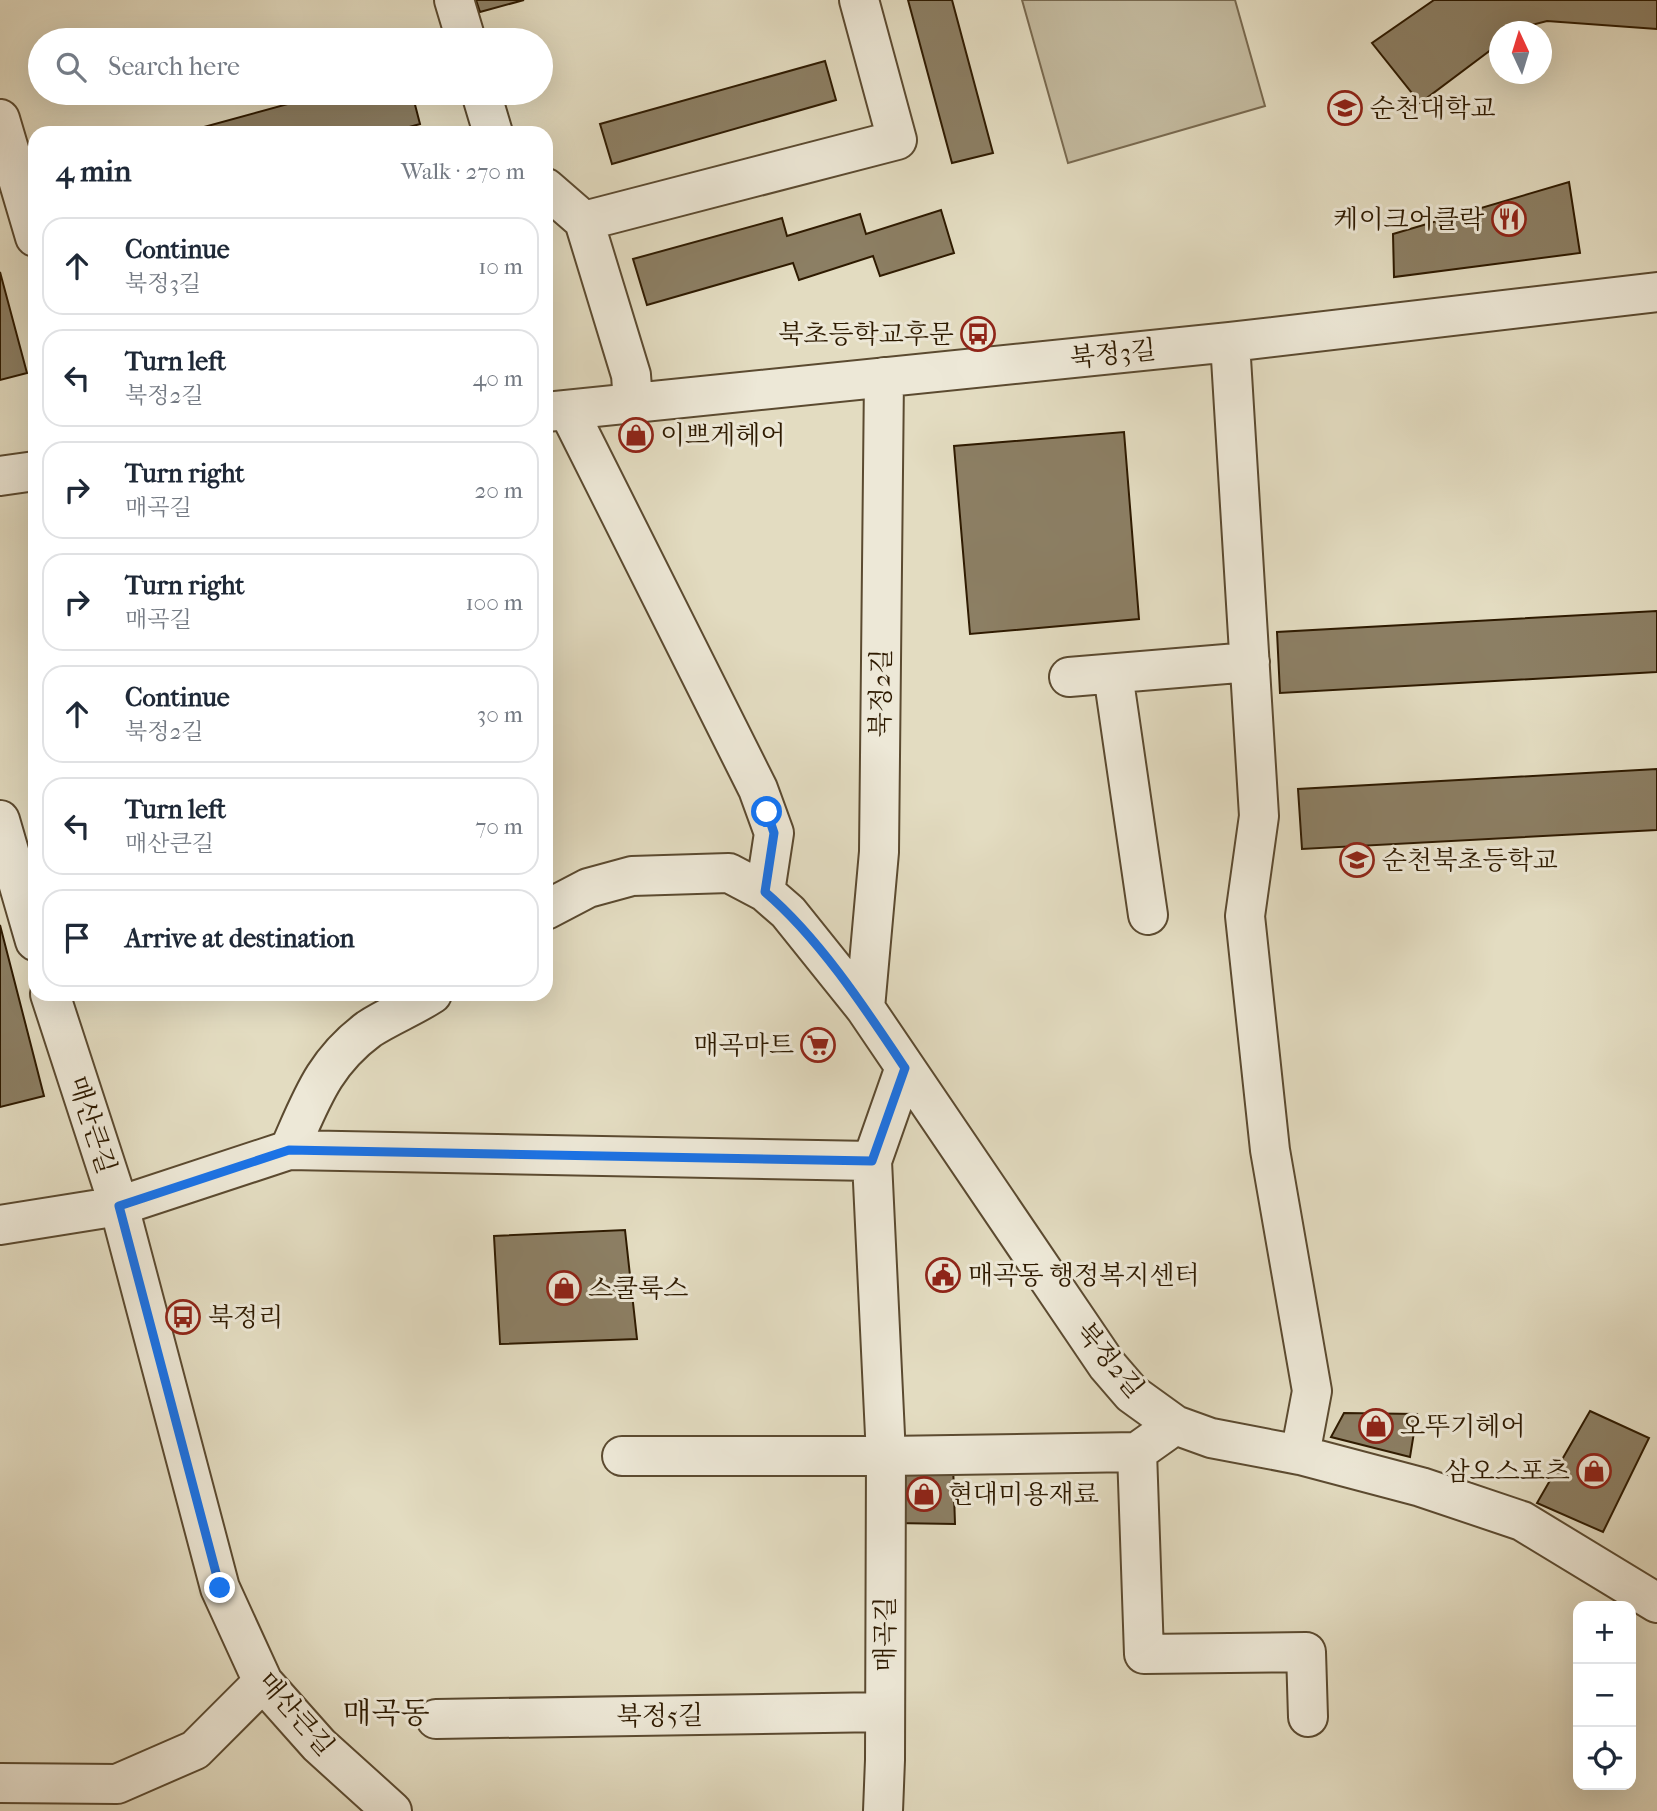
<!DOCTYPE html>
<meta charset="utf-8">
<style>
body{margin:0;font-family:"IM FELL French Canon","Noto Serif KR",serif;background:#f6f6f7;color:#1f2937}
.controls{position:absolute;right:21px;bottom:21px;display:grid;overflow:hidden;border-radius:14px;box-shadow:0 7px 28px #0002}
.controls button{width:63px;height:63px;display:grid;place-items:center;padding:0;border:0;border-bottom:2px solid #e0e1e3;background:#fff;color:#1f2937;font:35px sans-serif}
.compass{position:absolute;left:1489px;top:21px;width:63px;height:63px;border-radius:50%;background:#fff;box-shadow:0 7px 28px #0002;rotate:356deg}
.stop{position:absolute;width:21px;height:21px;margin:-16px;border:5px solid #1a73e8;border-radius:50%;background:#fff}
.stop.end{background:#1a73e8;border-color:#fff;box-shadow:0 2px 7px #0008}
.list{margin:0;padding:0;list-style:none}
h2{display:flex;justify-content:space-between;align-items:center;height:91px;margin:0;padding:0 28px;font-size:30px}
h2 small{font-size:23px;font-weight:400;color:#747a83}
.list li{display:grid;grid-template-columns:46px 1fr auto;gap:21px;align-items:center;box-sizing:border-box;height:98px;margin:0 14px 14px;padding:0 14px;border:2px solid #e0e1e3;border-radius:21px}
.list b{display:block;font-size:26px;white-space:nowrap}
.list p{margin:0;font-size:23px;white-space:nowrap;color:#747a83}
.list em{font-size:23px;font-style:normal;color:#747a83}
.icon{flex:none;width:38px;height:38px;fill:none;stroke:currentColor;stroke-width:2;stroke-linecap:round;stroke-linejoin:round}
.map{position:relative;flex:none;width:1657px;height:1811px;overflow:hidden}
.search{position:absolute;background:#fff;box-shadow:0 7px 28px #0002;left:28px;top:28px;width:525px;height:77px;display:flex;align-items:center;gap:18px;box-sizing:border-box;padding:0 24px;border-radius:38px;color:#747a83;font-size:26px}
.panel{position:absolute;background:#fff;box-shadow:0 7px 28px #0002;left:28px;top:126px;width:525px;height:875px;border-radius:21px}
.map>svg:first-child{display:block}
.green{fill:#c4bba0;stroke:#796a50;stroke-width:2}
.building{fill:#8c7f64;stroke:#2e1a00;stroke-width:2}
.lines{fill:none;stroke-linecap:round;stroke-linejoin:round}
.minor-casing{stroke:#5b4a30;stroke-width:42}
.minor{stroke:#ede8d7;stroke-width:38}
.route{stroke:#1a73e8;stroke-width:9}
.labels{text-anchor:middle;dominant-baseline:central;stroke-width:6;stroke-linejoin:round;paint-order:stroke}
.poi-label{font-size:26px;fill:#2e1a00;stroke:#ede8d7;text-anchor:start}
.street-label{font-size:26px;fill:#2e1a00;stroke:#ede8d7}
.quarter-label{font-size:30px;fill:#2e1a00;stroke:#ede8d7}
</style>
<div class="map">
<svg width="1657" height="1811" viewBox="0 0 1657 1811">
<rect width="100%" height="100%" fill="#e3dcc1"/>
<filter id="stains"><feTurbulence type="fractalNoise" baseFrequency=".00286" numOctaves="4"/><feColorMatrix values="0 0 0 0 .2 0 0 0 0 .09 0 0 0 0 .02 0 0 0 .5 -.17"/></filter>
<radialGradient id="worn" r=".72"><stop offset=".6" stop-color="#630" stop-opacity="0"/><stop offset="1" stop-color="#630" stop-opacity=".3"/></radialGradient>
<path class="green" d="M1022 0H1235L1265 106 1068 163Z"/>
<path class="building" d="M476 0H524L480 12Z
M908 0H952L993 153 952 163Z
M1434 0H1657V29L1547 21 1520 28 1515 32H1500V43L1420 103 1372 43Z
M825 61 836 100 612 164 600 124Z
M328 93H412L420 124 388 133H182Z
M1569 182 1580 253 1394 277 1393 234Z
M941 210 954 253 880 276 873 256 799 280 793 263 647 305 633 259 782 218 787 236 860 214 866 234Z
M0 272 27 373 0 380Z
M1124 432 1139 619 970 634 954 446Z
M1657 611V672L1280 693 1277 632Z
M1657 769V830L1302 849 1298 789Z
M0 925 44 1096 0 1107Z
M625 1230 637 1339 500 1344 494 1236Z
M1590 1411 1649 1438 1603 1532 1537 1503Z
M1344 1413 1417 1414 1410 1457 1331 1437Z
M894 1464H953L955 1524 894 1523Z"/>
<g class="lines">
<g class="minor-casing">
<path id="minor" d="M454 0 466 40
M481 93 493 133
M0 119 35 237
M546 188 584 221 631 375 633 402
M584 221 897 140 859 0
M1230 342 1259 816 1245 916 1270 1150 1312 1391 1300 1455
M884 377 879 852 865 1008 1107 1365 1132 1394 1175 1425 1211 1438 1300 1455 1421 1487 1522 1521 1657 1603
M568 410 758 789 774 833 765 892
M546 412 1230 342 1657 292
M0 476 35 471
M1113 674 1148 915
M1069 677 1250 662
M0 820 35 941
M546 910 588 888 632 876 729 873 765 892 788 912 865 1008
M50 994 119 1206 220 1588 263 1682 319 1745 392 1811
M289 1150 872 1161
M0 1225 119 1206 289 1150C311 1101 323 1063 369 1029 389 1016 412 1007 432 994
M1137 1452 1144 1654 1306 1652 1308 1717
M622 1456H886L1137 1452 1175 1425
M436 1719 885 1712
M0 1783 117 1784 195 1750 263 1682
M883 1811 885 1760 886 1456 872 1161 905 1067"/>
</g>
<use href="#minor" class="minor"/>
</g>
<g class="lines">
<path class="route" d="M220 1588 119 1206 289 1150 872 1161 905 1068C865 1008 819 938 765 892L774 833 767 812"/>
</g>
<defs>
<g id="university-ring" transform="scale(1.75)"><circle r="9.5" fill="#ede8d7" stroke="#8f2418" stroke-width="1.5"/><path d="M0-5L7-2L0 1L-7-2ZM-4 1L0 2.5L4 1V4Q0 6-4 4Z" fill="#8f2418"/></g>
<g id="restaurant-ring" transform="scale(1.75)"><circle r="9.5" fill="#ede8d7" stroke="#8f2418" stroke-width="1.5"/><path d="M-5-6h1v4h1v-4h1v4h1v-4h1v5L-1.5 .5V6h-2V.5L-5-1ZM5-6V6H3V1.5H1.5Q1.5-4 5-6Z" fill="#8f2418"/></g>
<g id="bus-ring" transform="scale(1.75)"><circle r="9.5" fill="#ede8d7" stroke="#8f2418" stroke-width="1.5"/><path d="M-5-6H5V4H4V6H2V4H-2V6H-4V4H-5ZM-3.5-4V0h7V-4ZM-3.5 1.2v1.5H-2V1.2ZM2 1.2v1.5H3.5V1.2Z" fill="#8f2418"/></g>
<g id="shop-ring" transform="scale(1.75)"><circle r="9.5" fill="#ede8d7" stroke="#8f2418" stroke-width="1.5"/><path d="M-5-2.5h2.3a2.7 3.5 0 0 1 5.4 0H5L5.5 6h-11ZM-1.5-2.5h3a1.5 2.3 0 0 0-3 0Z" fill="#8f2418"/></g>
<g id="school-ring" transform="scale(1.75)"><circle r="9.5" fill="#ede8d7" stroke="#8f2418" stroke-width="1.5"/><path d="M0-5L7-2L0 1L-7-2ZM-4 1L0 2.5L4 1V4Q0 6-4 4Z" fill="#8f2418"/></g>
<g id="supermarket-ring" transform="scale(1.75)"><circle r="9.5" fill="#ede8d7" stroke="#8f2418" stroke-width="1.5"/><path d="M-6-5.5h2.5l.6 2H6L4.5 2H-2.5L-4.4-4H-6ZM-1.5 3.2a1.3 1.3 0 1 0 .1 0ZM3 3.2a1.3 1.3 0 1 0 .1 0Z" fill="#8f2418"/></g>
<g id="civic-ring" transform="scale(1.75)"><circle r="9.5" fill="#ede8d7" stroke="#8f2418" stroke-width="1.5"/><path d="M-.6-6.5H3V-4.5H.6V-3L4-1V1h2V6H-6V1h2V-1L-.6-3ZM-1.2 2.5V6h2.4V2.5Z" fill="#8f2418"/></g>
</defs>
<g fill-rule="evenodd">
<use href="#university-ring" x="1345" y="108"/>
<use href="#restaurant-ring" x="1509" y="219"/>
<use href="#bus-ring" x="978" y="334"/>
<use href="#shop-ring" x="636" y="435"/>
<use href="#school-ring" x="1357" y="860"/>
<use href="#supermarket-ring" x="818" y="1045"/>
<use href="#civic-ring" x="943" y="1275"/>
<use href="#shop-ring" x="564" y="1288"/>
<use href="#bus-ring" x="183" y="1317"/>
<use href="#shop-ring" x="1376" y="1426"/>
<use href="#shop-ring" x="1594" y="1471"/>
<use href="#shop-ring" x="924" y="1494"/>
</g>
<g class="labels">
<g class="poi-label">
<text x="1370" y="108">순천대학교</text>
<text x="1484" y="219" text-anchor="end">케이크어클락</text>
<text x="954" y="334" text-anchor="end">북초등학교후문</text>
<text x="660" y="435">이쁘게헤어</text>
<text x="1382" y="860">순천북초등학교</text>
<text x="794" y="1045" text-anchor="end">매곡마트</text>
<text x="968" y="1275">매곡동 행정복지센터</text>
<text x="588" y="1288">스쿨룩스</text>
<text x="208" y="1317">북정리</text>
<text x="1400" y="1426">오뚜기헤어</text>
<text x="1570" y="1471" text-anchor="end">삼오스포츠</text>
<text x="948" y="1494">현대미용재료</text>
</g>
<g class="street-label">
<text transform="translate(1113 354) rotate(-6)">북정3길</text>
<text transform="translate(881 693) rotate(-89)">북정2길</text>
<text transform="translate(92 1125) rotate(72)">매산큰길</text>
<text transform="translate(1110 1360) rotate(50)">북정2길</text>
<text transform="translate(885 1634) rotate(-90)">매곡길</text>
<text transform="translate(296 1714) rotate(49)">매산큰길</text>
<text transform="translate(660 1716) rotate(-1)">북정5길</text>
</g>
<g class="quarter-label">
<text x="386" y="1713">매곡동</text>
</g>
</g>
<rect width="100%" height="100%" filter="url(#stains)"/>
<rect width="100%" height="100%" fill="url(#worn)"/>
</svg>
<div class="controls">
<button>+</button>
<button>−</button>
<button><svg class="icon" aria-label="locate" viewBox="0 0 24 24"><circle cx="12" cy="12" r="6"/><path d="M12 2v4M12 18v4M2 12h4M18 12h4"/></svg></button>
</div>
<svg class="compass" viewBox="-18 -18 36 36"><path d="M0-13l5 13h-10z" fill="#e53935"/><path d="M0 13l5-13h-10z" fill="#747a83"/></svg>
<div class="stop" style="left:767px;top:812px"></div>
<div class="stop end" style="left:220px;top:1588px"></div>
<div class="search"><svg class="icon" aria-label="search" viewBox="0 0 24 24"><circle cx="10" cy="10" r="6"/><path d="M15 15l6 6"/></svg>Search here</div>
<section class="panel">
<h2>4 min<small>Walk · 270 m</small></h2>
<ul class="list">
<li><svg class="icon" aria-label="ahead" viewBox="0 0 24 24"><path d="M12 20V5M6 11l6-6 6 6"/></svg><div><b>Continue</b><p>북정3길</p></div><em>10 m</em></li>
<li><svg class="icon" aria-label="left" viewBox="0 0 24 24"><path d="M17 20v-9H6M10 6l-5 5 5 5"/></svg><div><b>Turn left</b><p>북정2길</p></div><em>40 m</em></li>
<li><svg class="icon" aria-label="right" viewBox="0 0 24 24"><path d="M7 20v-9h11M14 6l5 5-5 5"/></svg><div><b>Turn right</b><p>매곡길</p></div><em>20 m</em></li>
<li><svg class="icon" aria-label="right" viewBox="0 0 24 24"><path d="M7 20v-9h11M14 6l5 5-5 5"/></svg><div><b>Turn right</b><p>매곡길</p></div><em>100 m</em></li>
<li><svg class="icon" aria-label="ahead" viewBox="0 0 24 24"><path d="M12 20V5M6 11l6-6 6 6"/></svg><div><b>Continue</b><p>북정2길</p></div><em>30 m</em></li>
<li><svg class="icon" aria-label="left" viewBox="0 0 24 24"><path d="M17 20v-9H6M10 6l-5 5 5 5"/></svg><div><b>Turn left</b><p>매산큰길</p></div><em>70 m</em></li>
<li><svg class="icon" aria-label="arrive" viewBox="0 0 24 24"><path d="M6 21V4h12l-3 4 3 4H6"/></svg><div><b>Arrive at destination</b></div></li>
</ul>
</section>
</div>
